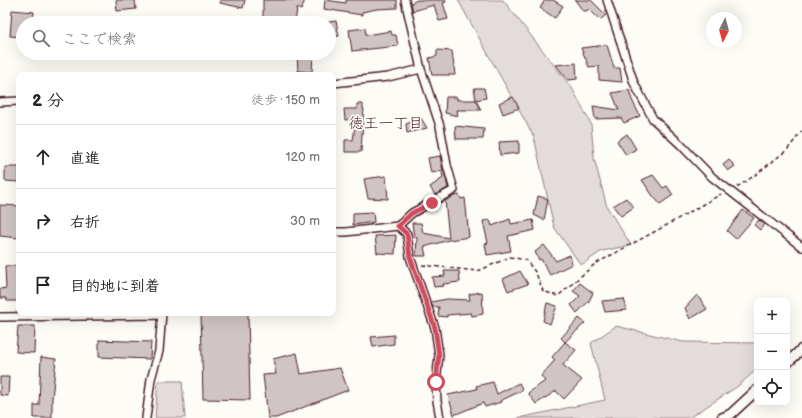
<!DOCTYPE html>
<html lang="ja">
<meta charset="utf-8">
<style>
body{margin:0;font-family:"Balsamiq Sans","Klee One",sans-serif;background:#f6f6f6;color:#222}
.controls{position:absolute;right:12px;bottom:12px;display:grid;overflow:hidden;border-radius:8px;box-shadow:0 4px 16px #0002}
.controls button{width:36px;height:36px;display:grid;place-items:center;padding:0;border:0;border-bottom:1px solid #e0e0e0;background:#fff;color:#222;font:20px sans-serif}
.compass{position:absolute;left:706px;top:12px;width:36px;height:36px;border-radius:50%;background:#fff;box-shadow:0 4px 16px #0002;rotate:186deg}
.stop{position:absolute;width:12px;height:12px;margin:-9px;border:3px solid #d1495b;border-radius:50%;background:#fff}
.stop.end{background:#d1495b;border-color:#fff;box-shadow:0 1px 4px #0008}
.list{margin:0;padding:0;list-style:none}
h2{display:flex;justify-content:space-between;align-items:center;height:52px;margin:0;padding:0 16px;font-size:17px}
h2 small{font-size:13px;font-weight:400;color:#767676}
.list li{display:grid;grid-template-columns:26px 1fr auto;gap:12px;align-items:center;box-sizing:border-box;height:64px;padding:0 16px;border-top:1px solid #e0e0e0}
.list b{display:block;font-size:15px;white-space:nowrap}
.list em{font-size:13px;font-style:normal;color:#767676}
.icon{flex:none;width:22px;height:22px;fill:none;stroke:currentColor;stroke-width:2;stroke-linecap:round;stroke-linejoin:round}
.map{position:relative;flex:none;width:802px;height:418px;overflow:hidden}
.search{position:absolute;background:#fff;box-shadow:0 4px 16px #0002;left:16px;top:16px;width:320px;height:44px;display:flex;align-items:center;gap:10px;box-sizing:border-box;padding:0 14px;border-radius:22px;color:#767676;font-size:15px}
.panel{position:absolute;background:#fff;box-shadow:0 4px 16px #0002;left:16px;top:72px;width:320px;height:244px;border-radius:8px}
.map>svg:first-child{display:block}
.green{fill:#e3dcda;stroke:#967e82}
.building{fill:#d0c5c4;stroke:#4a1f2b}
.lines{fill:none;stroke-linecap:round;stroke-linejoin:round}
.minor-casing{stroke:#4a1f2b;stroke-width:10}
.tertiary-casing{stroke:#4a1f2b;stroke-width:12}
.path{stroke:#4a1f2b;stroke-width:1.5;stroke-dasharray:4 3;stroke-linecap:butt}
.minor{stroke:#fdfcf7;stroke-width:7}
.tertiary{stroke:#fdfcf7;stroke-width:9}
.route{stroke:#d1495b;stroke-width:5}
.labels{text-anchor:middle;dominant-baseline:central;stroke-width:3.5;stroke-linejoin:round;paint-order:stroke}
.neighbourhood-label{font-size:15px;fill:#4a1f2b;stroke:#fdfcf7}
</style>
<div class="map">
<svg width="802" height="418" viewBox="0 0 802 418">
<rect width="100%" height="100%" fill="#fdfcf7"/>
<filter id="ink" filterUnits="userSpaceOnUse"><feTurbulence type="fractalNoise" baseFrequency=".025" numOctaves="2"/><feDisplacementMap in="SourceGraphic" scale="8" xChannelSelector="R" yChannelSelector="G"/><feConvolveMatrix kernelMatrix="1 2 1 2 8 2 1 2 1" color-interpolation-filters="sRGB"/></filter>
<g filter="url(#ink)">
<path class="green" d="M458 0H503L572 88 591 124 594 158 607 207 631 245 602 251 581 265 554 227 534 137Z
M616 326 683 342 757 343V369L738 386 689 418H518L605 400 591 343Z
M158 381H182L185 418H155Z"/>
<path class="building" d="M116 0H135L136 9 117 11Z
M220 0H245L243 8 220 3Z
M263 0H305L301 10 297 8 295 23H263Z
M325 0 346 3V0H397V8L377 9 362 12V15L324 9Z
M417 0H445L446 2 443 3 448 19 439 21 434 5 413 11 411 3Z
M545 0H553L563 6 555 18 540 8Z
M575 0H591L606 15 600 20 589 9 586 11H583Z
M12 10 34 12 33 23H23V37L10 36Z
M336 21 339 36 329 37V22Z
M365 28 366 35 391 31 392 35H396L398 46 352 51 349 30Z
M607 45 614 68H620L622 82 599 80V66L589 67 581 48Z
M437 50 452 51 455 75H432L429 58 437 56Z
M297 53H313L312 72 298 71Z
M576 63 577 79 568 80 556 65Z
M474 88H484L486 98 476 100Z
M629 90 632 100 640 116 624 123 621 118 595 119 593 106 619 110 612 93Z
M446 97H457V100H476L481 110H457L458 116 445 113Z
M513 97 519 108 503 114 499 103Z
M357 104H363V109H364L363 118 361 152H345V140H353L356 119 345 120 344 109H357Z
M421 118 427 128 407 133 406 124Z
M455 126 484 129 483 139H456Z
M627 134 636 149 626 155 617 141Z
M519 141V153L500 155 499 142Z
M440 156 443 171 431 173 428 158Z
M729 160 735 166 728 171 723 165Z
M5 167H19V182L5 181Z
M444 171 448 188 435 195 430 187 443 178 442 172Z
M653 175 663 188 667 186 673 195 660 204 653 196 642 180Z
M386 176 388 199 368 198 364 179Z
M459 195 461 199 465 198 469 237 449 240 424 247 426 256H416L417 237H414L412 223H421L423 233 449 238 445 201 454 196Z
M538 196 548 199 544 220 534 215Z
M626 198 634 207 621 216 613 206Z
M0 205 19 206V238L0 236Z
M743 210 754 218 736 239 727 231Z
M373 212 374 222 353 225V213Z
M510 219 511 224 533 220 535 230 508 236 511 251 487 255 485 244 488 243 483 221 490 220 492 226Z
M759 220 765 224 760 230 754 225Z
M396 235 395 254 377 253 375 236Z
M544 245 556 261 570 255 572 264 550 275 541 259 539 260 535 252Z
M19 265V301H7L6 298H0V289L6 288 5 266Z
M444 271H459L460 282 443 284 444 286 434 287 432 277 445 276Z
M520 271 528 284 508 291 503 279Z
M580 283 593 293 589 301 577 313 571 305 580 296 573 291Z
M482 292 483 314 472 316 471 313 447 315V317L438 316 439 307H433L431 302 447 299 470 300 469 294Z
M697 295 707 309 690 319 685 308Z
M624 299 627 310 605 312 602 301Z
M547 303 557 306 550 324 543 321Z
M201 313H248L250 400 203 399Z
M579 318 585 323 565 342 561 338Z
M18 326H35L34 353 16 352Z
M394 335V344L373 347 371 337Z
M99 340 151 342 150 359 99 357Z
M565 342 576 350 563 365 582 380 564 399 556 391 536 404 528 393 545 381 541 376 555 360 552 357Z
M297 353 301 374 340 368 348 390 276 418H268L263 375 276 374 273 359Z
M41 357 56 359 52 399V418H34V405H39Z
M0 377H9L8 396 0 395Z
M493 382 497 394 519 383 523 390 500 401 501 402 485 407 483 403 454 415 448 395 477 389 476 386Z"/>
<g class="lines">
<g class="minor-casing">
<path id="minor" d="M607 0 634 83 653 119 681 145 712 177 802 247
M333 83 388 77 421 69
M0 102 19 101
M398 226 407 234 410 257 435 328 439 355 436 383 437 401 440 418
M333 232H346L398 226 412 213 454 190 447 165 440 126 421 69 405 0
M0 317 162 315
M146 418 151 379 159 351 162 313"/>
</g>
<g class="tertiary-casing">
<path id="tertiary" d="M787 363 802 349
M722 418 731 414 757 390"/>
</g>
<path class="path" d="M737 187 754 176 787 150 802 131
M422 265 478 271 510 257 526 260 536 273 543 291 558 296 595 264 667 225 721 194"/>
<use href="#minor" class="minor"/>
<use href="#tertiary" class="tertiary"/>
</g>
</g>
<g class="lines" filter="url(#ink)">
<path class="route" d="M432 203 412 213 398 226 407 234 410 257 435 328 439 355 436 382"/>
</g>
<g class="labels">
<g class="neighbourhood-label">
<text x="386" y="123">徳王一丁目</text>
</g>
</g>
</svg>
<div class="controls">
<button>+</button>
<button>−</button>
<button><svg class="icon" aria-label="locate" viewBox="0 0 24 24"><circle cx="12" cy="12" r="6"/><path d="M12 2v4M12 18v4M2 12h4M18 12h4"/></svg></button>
</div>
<svg class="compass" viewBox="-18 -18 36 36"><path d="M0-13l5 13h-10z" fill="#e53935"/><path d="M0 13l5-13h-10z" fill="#767676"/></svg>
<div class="stop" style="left:436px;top:382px"></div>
<div class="stop end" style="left:432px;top:203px"></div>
<div class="search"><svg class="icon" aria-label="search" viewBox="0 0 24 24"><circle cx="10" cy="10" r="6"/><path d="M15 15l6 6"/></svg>ここで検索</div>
<section class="panel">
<h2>2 分<small>徒歩 · 150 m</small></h2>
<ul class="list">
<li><svg class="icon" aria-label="ahead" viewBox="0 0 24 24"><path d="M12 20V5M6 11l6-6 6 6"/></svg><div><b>直進</b></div><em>120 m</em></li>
<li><svg class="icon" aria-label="right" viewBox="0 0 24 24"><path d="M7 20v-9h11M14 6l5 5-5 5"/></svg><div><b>右折</b></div><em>30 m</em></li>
<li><svg class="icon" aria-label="arrive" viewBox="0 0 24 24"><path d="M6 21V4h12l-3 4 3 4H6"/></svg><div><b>目的地に到着</b></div></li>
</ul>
</section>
</div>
